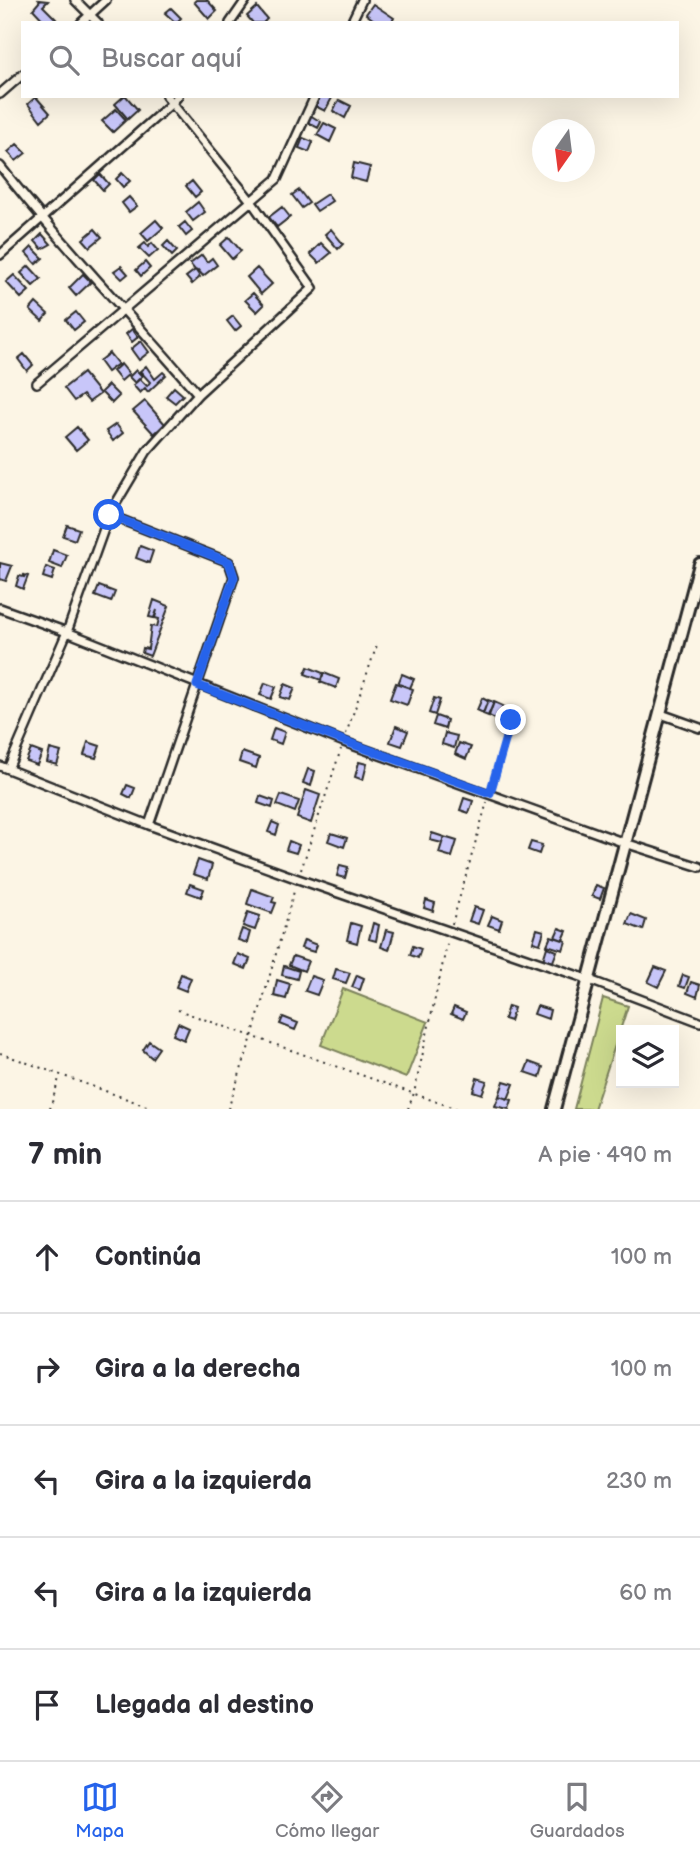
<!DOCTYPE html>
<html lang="es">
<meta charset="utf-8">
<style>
body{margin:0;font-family:"Balsamiq Sans",sans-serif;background:#f2f2f3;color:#2b2b33}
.controls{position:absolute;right:21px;bottom:21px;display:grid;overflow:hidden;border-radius:0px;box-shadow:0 7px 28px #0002}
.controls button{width:63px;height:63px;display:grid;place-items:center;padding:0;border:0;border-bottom:2px solid #e1e1e2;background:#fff;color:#2b2b33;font:35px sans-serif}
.compass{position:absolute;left:532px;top:119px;width:63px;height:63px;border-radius:50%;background:#fff;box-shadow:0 7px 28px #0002;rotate:194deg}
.stop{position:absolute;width:21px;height:21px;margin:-16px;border:5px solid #2563eb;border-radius:50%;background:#fff}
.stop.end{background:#2563eb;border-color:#fff;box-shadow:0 2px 7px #0008}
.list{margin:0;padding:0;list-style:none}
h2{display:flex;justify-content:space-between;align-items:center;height:91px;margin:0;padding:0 28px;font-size:30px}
h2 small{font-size:23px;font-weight:400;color:#7c7c81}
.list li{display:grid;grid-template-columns:46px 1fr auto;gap:21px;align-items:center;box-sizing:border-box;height:112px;padding:0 28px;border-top:2px solid #e1e1e2}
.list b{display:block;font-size:26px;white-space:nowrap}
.list em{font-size:23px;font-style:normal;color:#7c7c81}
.icon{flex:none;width:38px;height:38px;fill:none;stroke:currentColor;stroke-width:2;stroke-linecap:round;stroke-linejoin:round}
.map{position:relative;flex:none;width:700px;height:1109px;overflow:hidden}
.search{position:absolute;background:#fff;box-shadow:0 7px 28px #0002;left:21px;right:21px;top:21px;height:77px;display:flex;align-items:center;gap:18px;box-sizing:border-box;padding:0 24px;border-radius:0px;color:#7c7c81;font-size:26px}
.sheet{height:651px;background:#fff}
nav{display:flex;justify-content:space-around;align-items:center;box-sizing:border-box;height:98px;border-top:2px solid #e1e1e2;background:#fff;font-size:19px;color:#7c7c81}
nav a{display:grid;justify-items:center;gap:4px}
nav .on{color:#2563eb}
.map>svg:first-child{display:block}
.green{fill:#ccda8e;stroke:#7c825c;stroke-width:2}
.building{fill:#c8c6f9;stroke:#2b2b2b;stroke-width:2}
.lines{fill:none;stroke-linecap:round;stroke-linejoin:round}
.street-casing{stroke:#2b2b2b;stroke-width:12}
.secondary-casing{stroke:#2b2b2b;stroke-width:16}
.path{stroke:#2b2b2b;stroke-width:2;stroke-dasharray:2 5;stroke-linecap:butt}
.street{stroke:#fcf5e5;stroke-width:7}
.secondary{stroke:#fcf5e5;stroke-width:10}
.route{stroke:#2563eb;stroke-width:9}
</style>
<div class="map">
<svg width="700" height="1109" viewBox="0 0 700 1109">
<rect width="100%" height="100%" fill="#fcf5e5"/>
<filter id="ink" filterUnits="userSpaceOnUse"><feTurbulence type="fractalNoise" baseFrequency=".0143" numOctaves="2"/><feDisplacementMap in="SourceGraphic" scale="14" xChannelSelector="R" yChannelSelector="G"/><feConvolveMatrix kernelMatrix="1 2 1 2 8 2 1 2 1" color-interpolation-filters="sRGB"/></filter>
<g filter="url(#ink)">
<path class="green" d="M343 989 428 1022 406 1078 321 1045Z
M603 998 628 1006 594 1109H574Z"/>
<path class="building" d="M39 0 48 1 43 6 56 19 52 23H46L33 9 40 1Z
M196 0H207L217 11 209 19 194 2Z
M373 4 394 18 391 23H378L366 14Z
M257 7 267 19 263 23H253L247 16Z
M171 8 181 18 176 23 165 13Z
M124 96H126L138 110 128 119 115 104Z
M320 96H333L325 111 315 106Z
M36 97 50 113 41 121 28 104Z
M339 100 351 106 345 118 333 111Z
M116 109 126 120 113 132 102 121Z
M310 115 321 122 318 128 307 122Z
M324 123 336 129 330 142 317 135Z
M303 138 313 142 309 152 299 148Z
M17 144 26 153 16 161 8 152Z
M354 163 370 167 366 182 351 178Z
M122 173 130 181 123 187 116 179Z
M100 174 109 184 103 190 94 180Z
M192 181 201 192 195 197 186 186Z
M299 190 309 203 302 208 292 195Z
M327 194 332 201 317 211 312 204Z
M129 197 137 206 129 212 122 203Z
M198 202 205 212 193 221 186 212Z
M282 207 290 217 277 227 269 217Z
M156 220 163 228 148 241 141 233Z
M185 222 192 231 186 236 179 227Z
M95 229 102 237 90 247 83 239Z
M331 229 343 244 338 249 325 234Z
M42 234 51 244 42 249 35 241Z
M229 237 241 251 232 259 220 245Z
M168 241 177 251 172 256 163 246Z
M145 243 148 247 152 243 158 250 149 258 139 248Z
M321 243 331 253 319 263 310 254Z
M32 247 43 258 36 264 26 253Z
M202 255 207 262 212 258 217 265 203 276 198 270 196 271 200 277 192 284 186 277 195 270 190 264Z
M145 262 150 268 141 276 136 270Z
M29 266 41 279 33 286 21 273Z
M121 266 128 274 122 279 114 271Z
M257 268 272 284 261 294 247 277Z
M83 274 91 282 76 296 69 288Z
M14 275 29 291 21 298 6 282Z
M253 293 264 305 257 312 245 300Z
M36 303 48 314 42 321 30 310Z
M76 312 84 322 74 330 66 320Z
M233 316 241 326 235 331 227 321Z
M132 329 138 337 132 342 126 334Z
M141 341 149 352 139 360 131 349Z
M109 353 118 364 107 372 99 361Z
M24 354 33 365 27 371 18 359Z
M121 364 129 374 121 381 113 371Z
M146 366 155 379 163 372 166 375 148 392 145 388 140 393 133 385 140 379 147 386 150 382 140 371Z
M136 370 142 376 135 383 129 377Z
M83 373 100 394 89 402 83 395 74 401 64 388Z
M108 385 119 396 112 403 101 392Z
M174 387 183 395 175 403 166 396Z
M145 401 165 424 154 434 133 411Z
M116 424 123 433 113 441 106 431Z
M77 427 88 440 76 450 65 437Z
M67 525 79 529 75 540 63 536Z
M140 546 153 551 149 563 136 558Z
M53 550 67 555 62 568 49 563Z
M0 563 12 566 6 581 0 579Z
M46 567 55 570 52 580 43 577Z
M24 575 28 576 23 589 16 586 19 576 24 577Z
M99 586 115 592 111 602 95 596Z
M154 600 169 606 150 656 142 653 143 648 148 649 151 626 157 627 159 619 155 618 157 610 154 618 149 617Z
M308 667 323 673 321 680 305 674Z
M324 673 339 679 336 688 320 682Z
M402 674 414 679 410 688 398 684Z
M265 683 276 687 271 699 260 695Z
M396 683 413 689 407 705 390 699Z
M285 684 295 688 290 700 280 697Z
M434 698 440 700 435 715 429 713Z
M482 698 488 701 483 713 477 710Z
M488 700 494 702 488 716 483 714Z
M494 702 503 706 497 720 489 716Z
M436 716 447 720 445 729 433 725Z
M396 726 408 731 402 746 390 742Z
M274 728 285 732 281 744 270 740Z
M445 733 457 736 454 748 442 744Z
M88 742 100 746 96 758 84 755Z
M459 743 471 747 466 759 455 754Z
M31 749 42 753 37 765 26 761Z
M50 749 61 752 57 765 47 762Z
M242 752 259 758 256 768 239 762Z
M359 762 367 764 363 780 355 777Z
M308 769 315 771 311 786 303 783Z
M127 785 135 788 131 798 123 794Z
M306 790 320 795 311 823 297 818Z
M281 795 299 801 295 812 277 805Z
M260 796 274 801 272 808 258 803Z
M464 798 473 801 469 813 460 810Z
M272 822 279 825 276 835 268 832Z
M331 833 347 838 344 847 328 841Z
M432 833 444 837 442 843 430 840Z
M444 837 457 841 452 857 439 853Z
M289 841 299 845 296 853 286 850Z
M531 842 542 845 539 854 528 850Z
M198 860 212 865 208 879 193 874Z
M340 865 348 867 345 878 337 876Z
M190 884 204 889 201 897 187 892Z
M596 885 604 888 600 899 592 896Z
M252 889 274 897 272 902 276 903 272 913 247 904Z
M426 900 435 903 433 911 424 908Z
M474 907 483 910 478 924 469 921Z
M248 912 260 916 255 930 243 926Z
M631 914 646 920 643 930 627 924Z
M492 916 502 920 499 929 488 925Z
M351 923 361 926 357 943 347 940Z
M373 923 379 925 376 941 369 939Z
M559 928 567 931 563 940 555 937Z
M242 929 250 932 247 943 238 940Z
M537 929 544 931 540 944 533 942Z
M386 930 394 932 389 950 381 947Z
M551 936 566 941 563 950 547 945Z
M304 940 317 945 314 952 301 948Z
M413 946 421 949 418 958 410 955Z
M547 947 557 951 552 964 543 960Z
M238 954 250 959 246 969 234 964Z
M293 956 308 961 304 971 289 965Z
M284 966 299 971 297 979 282 975Z
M655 967 666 971 658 987 648 982Z
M336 969 350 973 346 983 333 979Z
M181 974 191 978 186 991 176 987Z
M357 975 364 978 360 990 352 987Z
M683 975 689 977 685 988 679 986Z
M311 976 323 980 317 995 305 991Z
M277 980 290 984 286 999 274 996Z
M691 982 700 985 697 997 687 993Z
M508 1006 514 1008 510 1021 504 1019Z
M537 1006 550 1010 548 1019 534 1014Z
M454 1007 466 1012 463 1019 451 1014Z
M283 1017 298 1023 295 1030 280 1024Z
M178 1023 189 1028 184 1040 173 1035Z
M149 1041 159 1048 152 1058 143 1050Z
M529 1062 543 1067 540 1077 525 1072Z
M477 1078 487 1081 482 1094 473 1091Z
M504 1081 514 1084 508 1099 499 1096Z
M499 1096 512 1100 509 1109 495 1106Z"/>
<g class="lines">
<g class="street-casing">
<path id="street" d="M75 0 98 23
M81 23 106 0
M230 23 246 0
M351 23 362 0
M0 94 23 74
M0 166C62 245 133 318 198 394
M0 255 172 103 178 96
M37 383 277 179 315 96
M109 515 229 562 234 577 149 825
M0 608 67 632 344 742 625 843 700 867
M661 714 700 728
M0 766 149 825 298 879 587 979 700 1022
M8 769 67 632 109 515 147 451 198 394 313 288 251 201 166 96"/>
</g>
<g class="secondary-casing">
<path id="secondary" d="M554 1109 700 564"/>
</g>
<path class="path" d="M346 734 377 645
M492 787 511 720
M301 870 341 749
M452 924 487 802
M178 1010 457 1109
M0 1053 155 1109
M50 1109 60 1075
M228 1109 252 1037 295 888
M408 1109 414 1093 448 940"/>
<use href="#street" class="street"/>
<use href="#secondary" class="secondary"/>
</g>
</g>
<g class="lines" filter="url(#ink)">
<path class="route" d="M109 515 229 562 234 577 197 685 344 741 490 793 511 720"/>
</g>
</svg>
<div class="controls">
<button><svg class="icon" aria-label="layers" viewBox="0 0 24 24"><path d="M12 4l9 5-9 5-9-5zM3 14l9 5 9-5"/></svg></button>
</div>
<svg class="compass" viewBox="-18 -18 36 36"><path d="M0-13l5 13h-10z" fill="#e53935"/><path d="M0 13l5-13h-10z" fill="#7c7c81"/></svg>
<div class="stop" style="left:109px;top:515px"></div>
<div class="stop end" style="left:511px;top:720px"></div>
<div class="search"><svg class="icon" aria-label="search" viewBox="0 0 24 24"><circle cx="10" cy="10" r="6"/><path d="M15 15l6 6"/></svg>Buscar aquí</div>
</div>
<section class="sheet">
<h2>7 min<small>A pie · 490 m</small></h2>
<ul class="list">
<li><svg class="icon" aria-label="ahead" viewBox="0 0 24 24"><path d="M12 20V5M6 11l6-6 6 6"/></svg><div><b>Continúa</b></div><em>100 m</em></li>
<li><svg class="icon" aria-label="right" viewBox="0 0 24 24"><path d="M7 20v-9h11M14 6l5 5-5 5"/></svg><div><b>Gira a la derecha</b></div><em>100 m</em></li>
<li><svg class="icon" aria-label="left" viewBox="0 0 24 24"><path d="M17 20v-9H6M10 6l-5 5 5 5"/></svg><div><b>Gira a la izquierda</b></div><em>230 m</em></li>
<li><svg class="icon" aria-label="left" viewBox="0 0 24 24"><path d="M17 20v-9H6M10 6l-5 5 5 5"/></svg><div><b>Gira a la izquierda</b></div><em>60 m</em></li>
<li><svg class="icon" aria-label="arrive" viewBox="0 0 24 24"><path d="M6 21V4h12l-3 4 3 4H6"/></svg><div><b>Llegada al destino</b></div></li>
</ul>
</section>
<nav>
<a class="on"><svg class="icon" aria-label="map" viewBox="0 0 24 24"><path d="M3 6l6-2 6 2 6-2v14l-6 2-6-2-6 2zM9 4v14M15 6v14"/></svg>Mapa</a>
<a><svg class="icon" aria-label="directions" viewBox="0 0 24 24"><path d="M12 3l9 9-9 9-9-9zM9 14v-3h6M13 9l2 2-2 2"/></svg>Cómo llegar</a>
<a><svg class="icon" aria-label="saved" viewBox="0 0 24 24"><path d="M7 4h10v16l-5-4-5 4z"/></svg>Guardados</a>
</nav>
